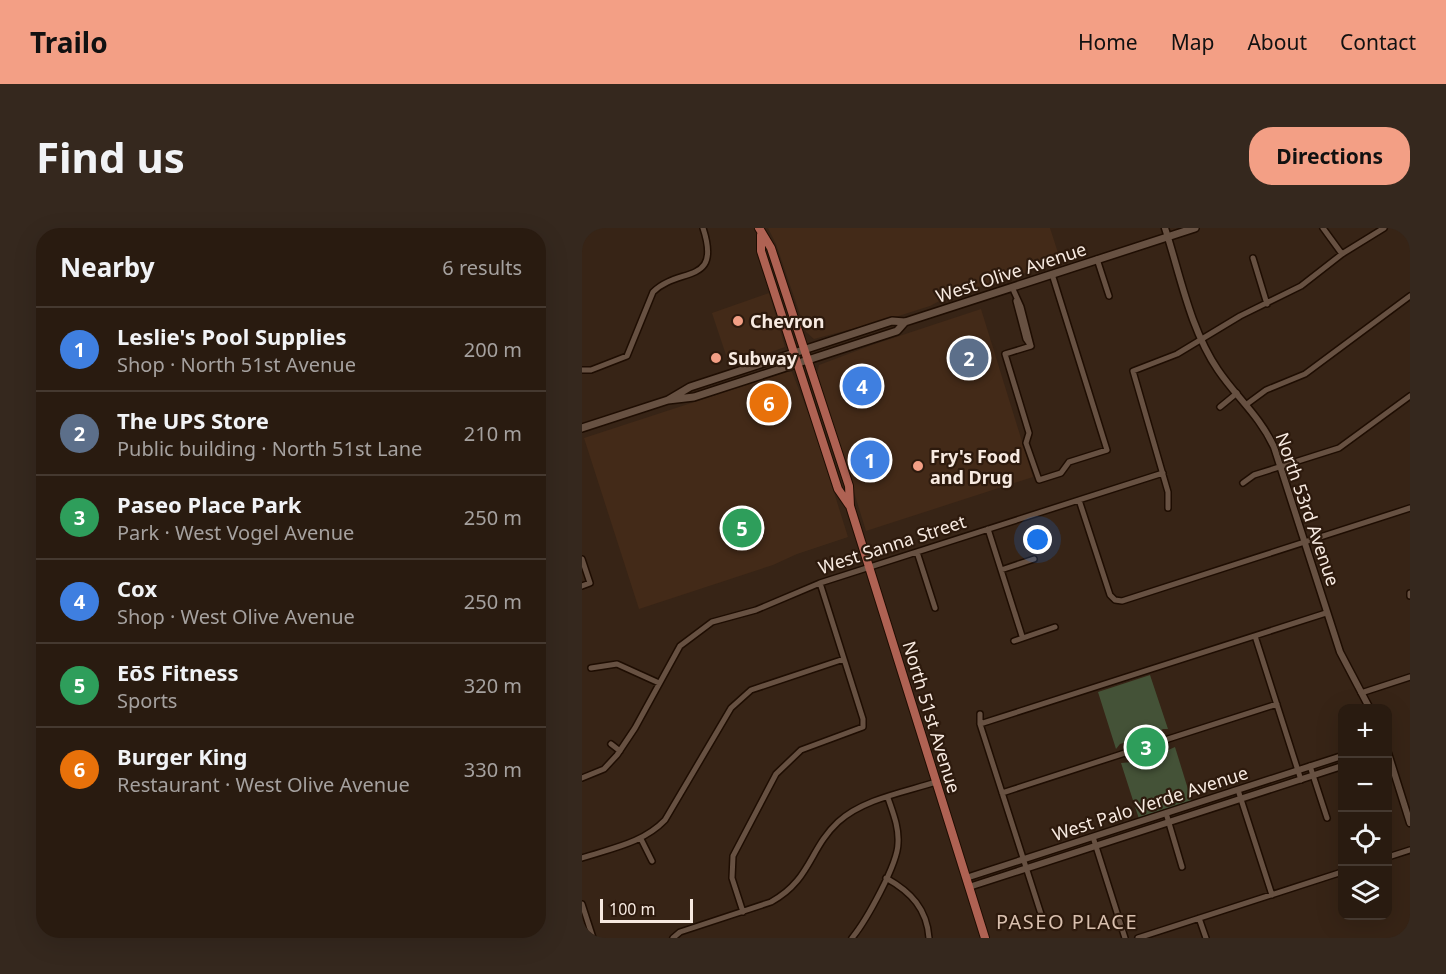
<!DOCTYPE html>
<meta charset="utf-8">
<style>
body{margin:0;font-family:"Noto Sans",sans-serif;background:#35281e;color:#f1f3f6}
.controls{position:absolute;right:18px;bottom:18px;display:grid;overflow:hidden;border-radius:12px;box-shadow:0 6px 24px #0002}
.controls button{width:54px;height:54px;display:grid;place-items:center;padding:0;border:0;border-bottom:2px solid #453930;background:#291b10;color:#f1f3f6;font:30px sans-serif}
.scale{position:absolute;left:18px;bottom:15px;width:93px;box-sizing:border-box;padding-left:6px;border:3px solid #f7eae1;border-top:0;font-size:16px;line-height:21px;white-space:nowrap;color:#f7eae1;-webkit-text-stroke:4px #2d1a0d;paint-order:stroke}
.you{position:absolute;left:456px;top:312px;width:21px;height:21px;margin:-15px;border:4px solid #fff;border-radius:50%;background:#1a73e8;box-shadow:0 0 0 9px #1a73e833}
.badge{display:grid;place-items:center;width:39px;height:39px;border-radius:50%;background:#f39f85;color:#fff;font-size:20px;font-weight:700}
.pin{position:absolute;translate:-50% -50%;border:3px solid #fff;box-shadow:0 2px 6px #0006}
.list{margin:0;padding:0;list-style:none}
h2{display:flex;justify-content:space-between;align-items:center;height:78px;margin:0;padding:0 24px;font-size:26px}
h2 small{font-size:20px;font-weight:400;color:#a5a19f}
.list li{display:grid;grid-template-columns:39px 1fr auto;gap:18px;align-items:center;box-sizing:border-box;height:84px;padding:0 24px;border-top:2px solid #453930}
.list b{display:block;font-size:22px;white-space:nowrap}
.list p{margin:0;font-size:20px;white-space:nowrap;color:#a5a19f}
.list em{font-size:20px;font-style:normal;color:#a5a19f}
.icon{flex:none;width:33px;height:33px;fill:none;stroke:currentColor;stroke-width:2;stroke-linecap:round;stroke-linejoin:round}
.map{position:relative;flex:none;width:828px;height:710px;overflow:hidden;border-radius:24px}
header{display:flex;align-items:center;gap:36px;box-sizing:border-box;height:84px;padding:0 30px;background:#f39f85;color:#111}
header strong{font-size:28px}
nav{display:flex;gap:33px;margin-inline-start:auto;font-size:21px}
.intro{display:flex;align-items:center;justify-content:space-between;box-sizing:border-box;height:144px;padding:0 36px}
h1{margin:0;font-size:42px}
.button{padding:15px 27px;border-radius:24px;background:#f39f85;color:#111;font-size:21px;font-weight:700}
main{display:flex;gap:36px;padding:0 36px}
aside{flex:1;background:#291b10;border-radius:24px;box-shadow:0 6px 24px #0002}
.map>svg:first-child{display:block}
.built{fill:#432a18}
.green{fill:#445237}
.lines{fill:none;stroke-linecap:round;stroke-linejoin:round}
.minor-casing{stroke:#1e0d02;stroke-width:8}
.tertiary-casing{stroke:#1e0d02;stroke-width:9}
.secondary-casing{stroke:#1e0d02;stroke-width:10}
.primary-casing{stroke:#1e0d02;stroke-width:10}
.minor{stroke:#675142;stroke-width:5}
.tertiary{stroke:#675142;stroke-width:6}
.secondary{stroke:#675142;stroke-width:7}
.primary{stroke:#af6253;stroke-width:8}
.poi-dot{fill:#f39f85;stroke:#2d1a0d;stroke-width:2}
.labels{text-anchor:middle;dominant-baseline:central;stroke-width:4.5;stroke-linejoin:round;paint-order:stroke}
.street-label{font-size:18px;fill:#f7eae1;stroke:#2d1a0d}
.poi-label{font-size:18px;font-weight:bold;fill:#f7eae1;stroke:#2d1a0d;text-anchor:start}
.neighbourhood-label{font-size:20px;letter-spacing:1.5px;fill:#d9c0af;stroke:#2d1a0d}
</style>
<header>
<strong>Trailo</strong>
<nav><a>Home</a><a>Map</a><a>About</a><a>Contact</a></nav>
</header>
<div class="intro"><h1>Find us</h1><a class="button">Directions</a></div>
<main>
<aside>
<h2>Nearby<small>6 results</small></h2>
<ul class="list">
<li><span class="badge" style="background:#3f7fe0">1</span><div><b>Leslie's Pool Supplies</b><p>Shop · North 51st Avenue</p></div><em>200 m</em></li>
<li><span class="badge" style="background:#5c6f8a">2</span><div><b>The UPS Store</b><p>Public building · North 51st Lane</p></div><em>210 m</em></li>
<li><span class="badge" style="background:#2e9e5b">3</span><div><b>Paseo Place Park</b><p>Park · West Vogel Avenue</p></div><em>250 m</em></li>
<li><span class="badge" style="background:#3f7fe0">4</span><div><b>Cox</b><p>Shop · West Olive Avenue</p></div><em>250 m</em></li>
<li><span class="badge" style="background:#2e9e5b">5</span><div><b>EōS Fitness</b><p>Sports</p></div><em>320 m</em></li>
<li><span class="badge" style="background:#e8710a">6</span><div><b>Burger King</b><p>Restaurant · West Olive Avenue</p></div><em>330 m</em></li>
</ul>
</aside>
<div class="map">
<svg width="828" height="710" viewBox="0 0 828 710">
<rect width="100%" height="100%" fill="#372416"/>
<path class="built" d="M186 0H468L479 34 367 68 348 78 304 92 232 111 224 104 194 16Z
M187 65 203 119 148 139 130 85Z
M399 81 451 249 284 303 235 145 237 137 290 117Z
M204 144H210L231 197 266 309 215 326 191 337 57 381 2 210Z"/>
<path class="green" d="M568 447 586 501H581L574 505V518L584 523 593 519 610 574 557 591 539 535 551 534 556 522 548 513 538 516 534 521 516 464Z"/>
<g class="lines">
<g class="minor-casing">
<path id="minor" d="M741 0 760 26
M671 30 685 76
M515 31 527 68
M430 59 439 79 449 118
M434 73 444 111 449 118
M449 118 423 126 447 205 444 215 457 252 479 245 487 234 525 222 470 46
M0 142H9L45 128 71 64C97 38 140 58 121 0
M665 176 684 162 723 146 828 68
M638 179 655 165
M661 255 672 247 757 220 828 168
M497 272 528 367 533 372 540 373 828 280
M586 280V264L551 143 595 126 658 88 719 58 760 26 802 0
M406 301 440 408
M335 324 353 380
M0 331 8 355 0 358
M419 342 452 331
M828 365V368
M673 408 719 552
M432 413 473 399
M9 440 35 436 77 455
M779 465 828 449
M398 486V496L459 686
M398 496 744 385
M583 512 695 476
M29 516 38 523
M728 538 745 590
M0 550 22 541 35 527 53 500 98 418 130 394 174 382 238 355 581 245
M656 562 690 667
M420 565 546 524
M584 585 600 639
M511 609 543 710
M59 611 70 633
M806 629 828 622
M0 630C30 620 61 615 83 592L149 480 169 462 262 431
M304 650C329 664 345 681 347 710
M0 676 11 710
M161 684 150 650 151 628 194 546 219 522 281 499V491L238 355
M617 690 624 710
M91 710 98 704 189 674C229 652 227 621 256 594 281 571 323 564 354 554
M270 710C284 693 316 636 316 615 317 599 311 585 306 570
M556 710 760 644"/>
</g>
<g class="tertiary-casing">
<path id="tertiary" d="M583 0C598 46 608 101 636 142 655 170 677 187 692 219L758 424 788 481
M806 525 828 595
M384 650 760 528
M387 659 760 538
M825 710 828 709"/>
</g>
<g class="secondary-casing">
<path id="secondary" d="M86 172 108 159 310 93 323 94 613 0
M0 200 86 172 112 169 315 103 323 94"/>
</g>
<g class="primary-casing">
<path id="primary" d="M177 0 189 20 267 258 268 278 403 710
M179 7V23L256 261 267 277"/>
</g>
<use href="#minor" class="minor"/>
<use href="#tertiary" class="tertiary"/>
<use href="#secondary" class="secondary"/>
<use href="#primary" class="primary"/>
</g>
<g class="poi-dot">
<circle cx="156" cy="93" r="6"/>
<circle cx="134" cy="130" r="6"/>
<circle cx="336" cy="238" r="6"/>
</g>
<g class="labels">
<g class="street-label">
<text transform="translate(429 44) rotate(-18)">West Olive Avenue</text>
<text transform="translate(726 281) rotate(71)">North 53rd Avenue</text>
<text transform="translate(310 316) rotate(-18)">West Sanna Street</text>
<text transform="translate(350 489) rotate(73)">North 51st Avenue</text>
<text transform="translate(568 575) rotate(-18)">West Palo Verde Avenue</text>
</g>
<g class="poi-label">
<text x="168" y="93">Chevron</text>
<text x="146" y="130">Subway</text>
<text x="348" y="228">Fry's Food<tspan x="348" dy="21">and Drug</tspan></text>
</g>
<g class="neighbourhood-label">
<text x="485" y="693">PASEO PLACE</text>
</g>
</g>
</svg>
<div class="controls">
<button>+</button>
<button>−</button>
<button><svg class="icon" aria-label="locate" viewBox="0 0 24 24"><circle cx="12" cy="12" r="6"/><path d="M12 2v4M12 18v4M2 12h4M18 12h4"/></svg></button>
<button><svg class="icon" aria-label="layers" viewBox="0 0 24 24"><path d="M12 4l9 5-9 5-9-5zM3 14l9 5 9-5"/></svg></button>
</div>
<div class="scale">100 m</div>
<div class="you"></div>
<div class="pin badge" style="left:288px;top:232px;background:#3f7fe0">1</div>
<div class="pin badge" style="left:387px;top:130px;background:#5c6f8a">2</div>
<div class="pin badge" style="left:564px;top:519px;background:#2e9e5b">3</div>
<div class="pin badge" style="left:280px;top:158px;background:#3f7fe0">4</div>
<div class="pin badge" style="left:160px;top:300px;background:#2e9e5b">5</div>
<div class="pin badge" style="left:187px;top:175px;background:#e8710a">6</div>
</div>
</main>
